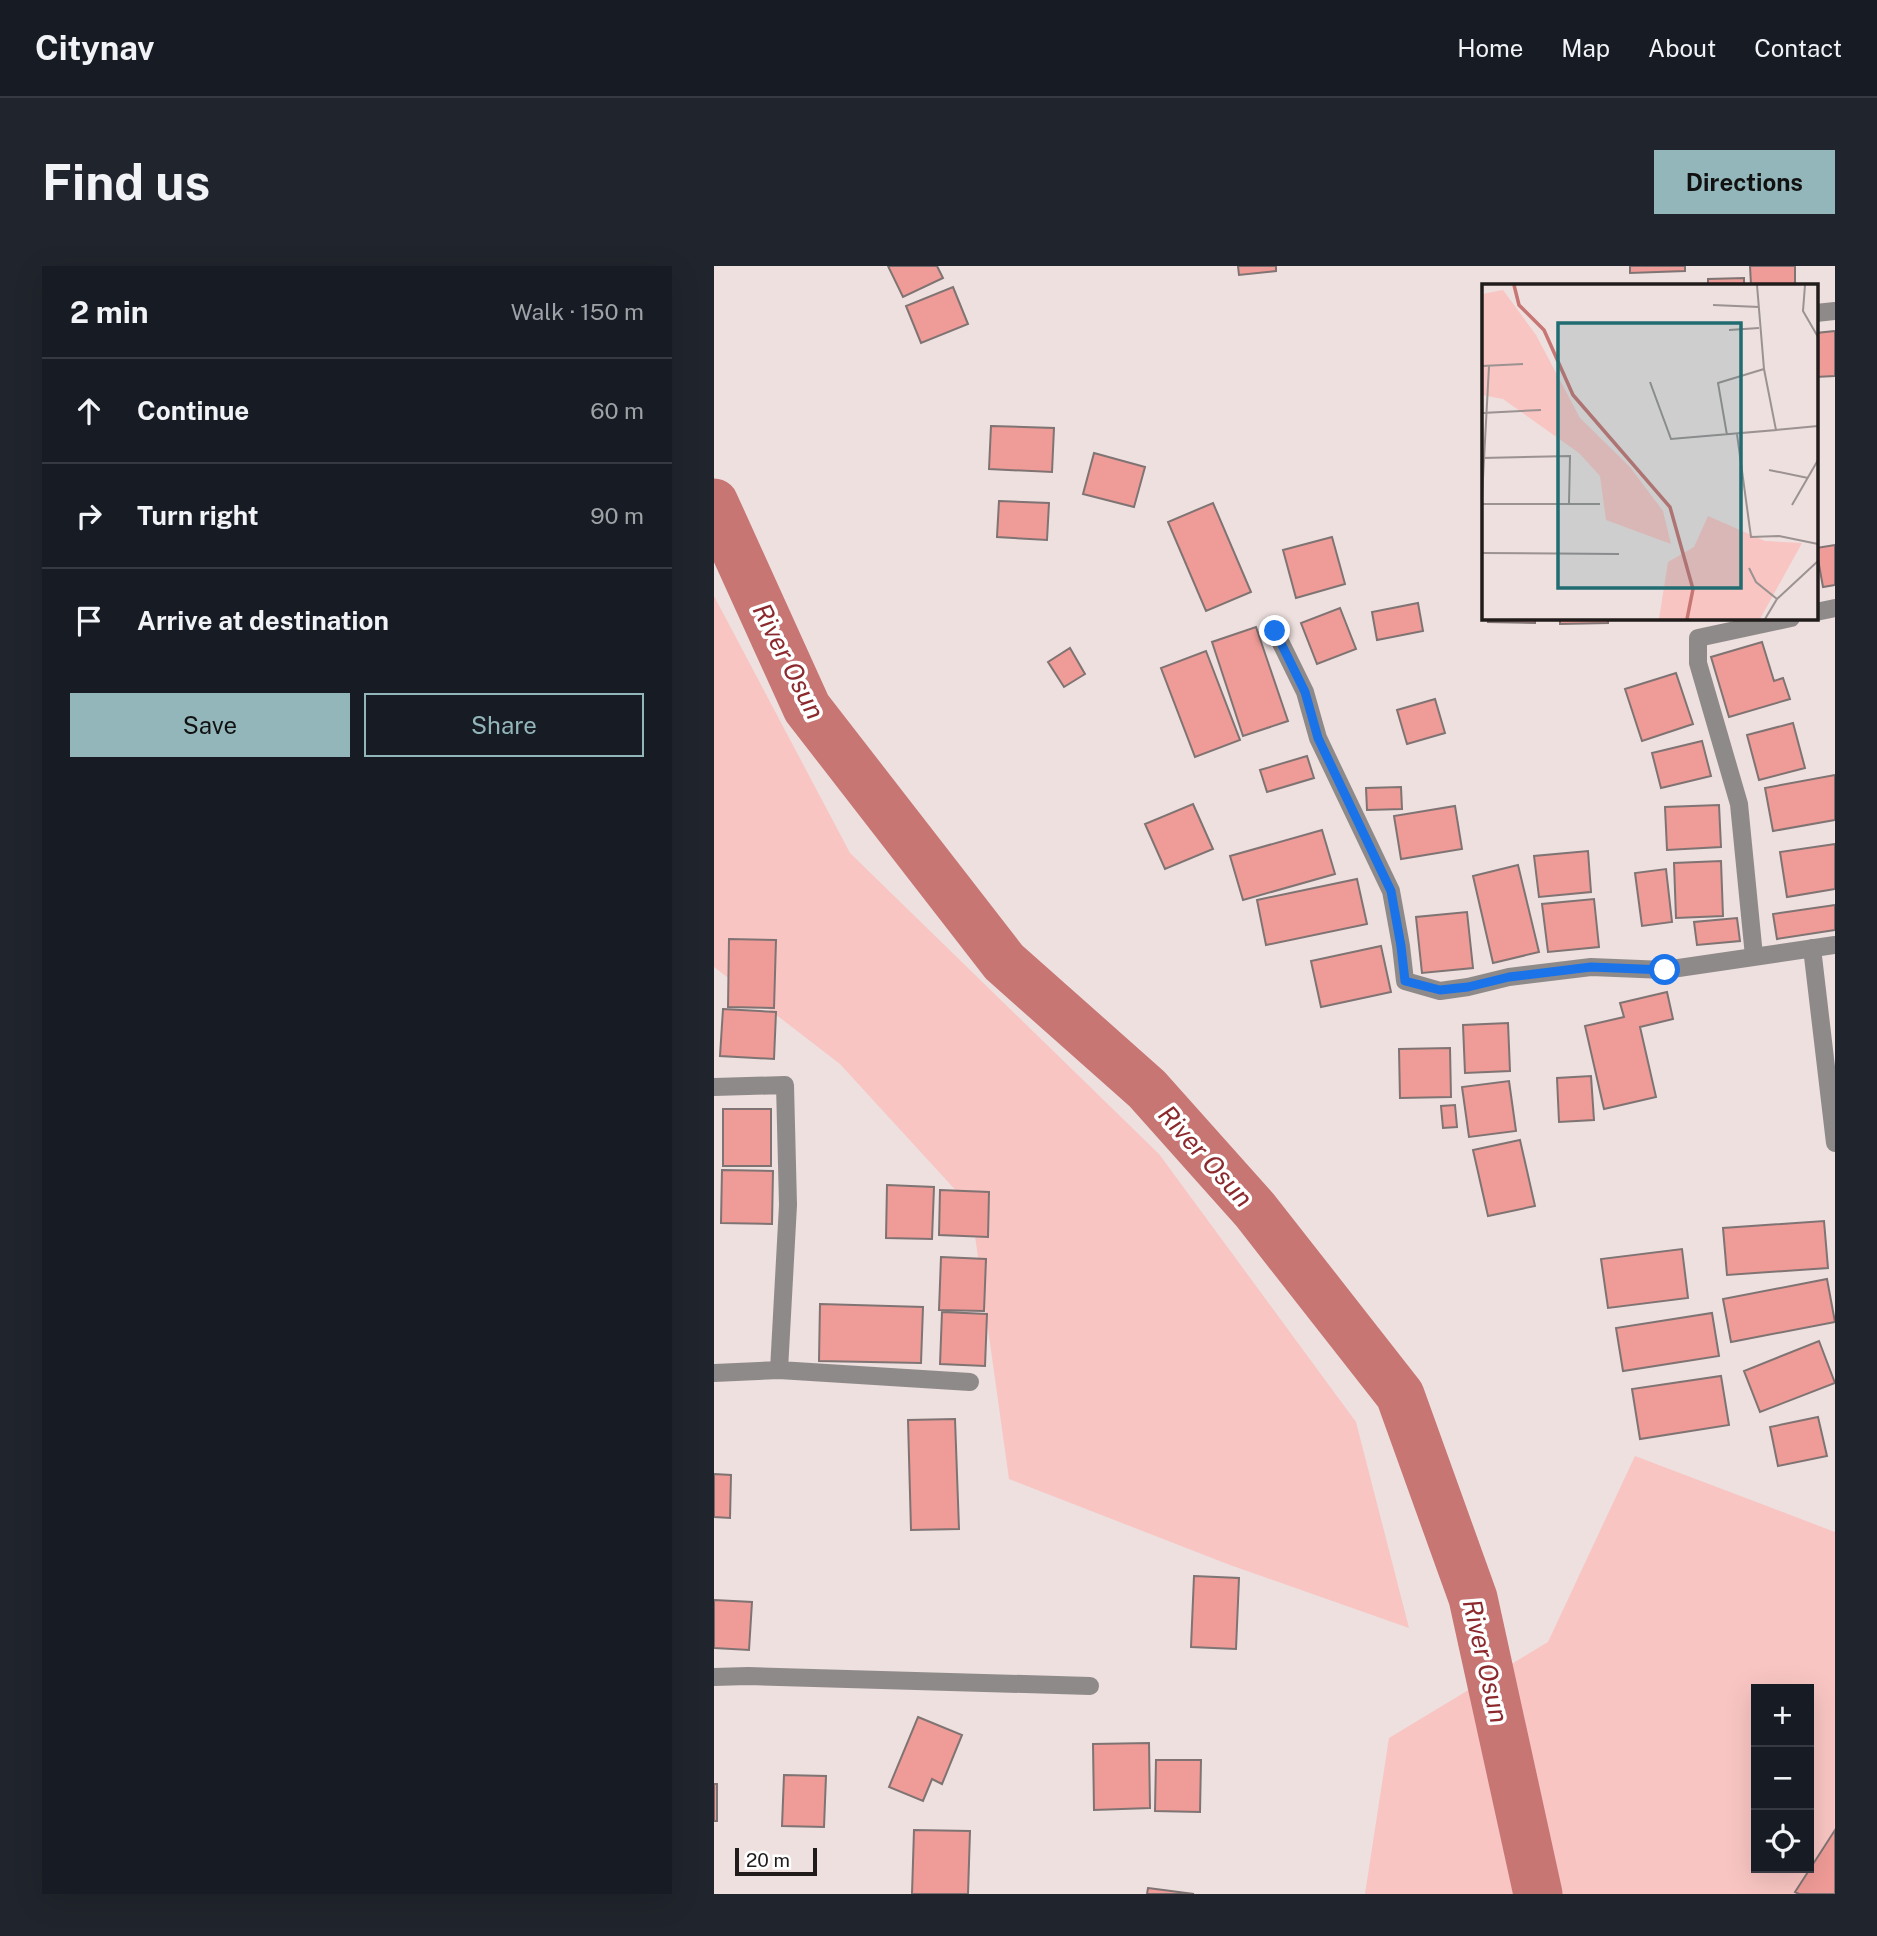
<!DOCTYPE html>
<meta charset="utf-8">
<style>
body{margin:0;font-family:"Public Sans",sans-serif;background:#20242c;color:#f1f3f6}
.controls{position:absolute;right:21px;bottom:21px;display:grid;overflow:hidden;border-radius:0px;box-shadow:0 7px 28px #0002}
.controls button{width:63px;height:63px;display:grid;place-items:center;padding:0;border:0;border-bottom:2px solid #363941;background:#171b24;color:#f1f3f6;font:35px sans-serif}
.scale{position:absolute;left:21px;bottom:18px;width:82px;box-sizing:border-box;padding-left:7px;border:4px solid #201c1b;border-top:0;font-size:19px;line-height:24px;white-space:nowrap;color:#201c1b;-webkit-text-stroke:5px #fff;paint-order:stroke}
.stop{position:absolute;width:21px;height:21px;margin:-16px;border:5px solid #1a73e8;border-radius:50%;background:#fff}
.stop.end{background:#1a73e8;border-color:#fff;box-shadow:0 2px 7px #0008}
.list{margin:0;padding:0;list-style:none}
h2{display:flex;justify-content:space-between;align-items:center;height:91px;margin:0;padding:0 28px;font-size:30px}
h2 small{font-size:23px;font-weight:400;color:#9ea1a6}
.list li{display:grid;grid-template-columns:46px 1fr auto;gap:21px;align-items:center;box-sizing:border-box;height:105px;padding:0 28px;border-top:2px solid #363941}
.list b{display:block;font-size:26px;white-space:nowrap}
.list em{font-size:23px;font-style:normal;color:#9ea1a6}
.actions{display:flex;gap:14px;padding:21px 28px}
.actions a{flex:1;padding:16px 0;border:2px solid #93b6ba;border-radius:0px;text-align:center;font-size:24px;color:#93b6ba}
.actions .main{background:#93b6ba;color:#111}
.icon{flex:none;width:38px;height:38px;fill:none;stroke:currentColor;stroke-width:2;stroke-linecap:round;stroke-linejoin:round}
.map{position:relative;flex:none;width:1121px;height:1628px;overflow:hidden;border-radius:0px}
header{display:flex;align-items:center;gap:42px;box-sizing:border-box;height:98px;padding:0 35px;background:#171b24;border-bottom:2px solid #363941}
header strong{font-size:33px}
nav{display:flex;gap:38px;margin-inline-start:auto;font-size:24px}
.intro{display:flex;align-items:center;justify-content:space-between;box-sizing:border-box;height:168px;padding:0 42px}
h1{margin:0;font-size:49px}
.button{padding:18px 32px;border-radius:0px;background:#93b6ba;color:#111;font-size:24px;font-weight:700}
main{display:flex;gap:42px;padding:0 42px}
aside{flex:1;background:#171b24;border-radius:0px;box-shadow:0 7px 28px #0002}
.map>svg:first-child{display:block}
.green{fill:#f8c5c2;fill-rule:evenodd}
.lines{fill:none;stroke-linecap:round;stroke-linejoin:round}
.river{stroke:#c77674;stroke-width:49}
.building{fill:#ef9b97;stroke:#7f7473;stroke-width:2}
.minor{stroke:#8f8a8a;stroke-width:18}
.route{stroke:#1a73e8;stroke-width:9}
.labels{text-anchor:middle;dominant-baseline:central;stroke-width:7;stroke-linejoin:round;paint-order:stroke}
.water-label{font-size:26px;font-style:italic;fill:#8b292d;stroke:#fff}
.inset-river{fill:none;stroke:#c77674;stroke-width:3.5}
.inset-road{fill:none;stroke:#9b9291;stroke-width:2}
.view{fill:#206c71;fill-opacity:0.15;stroke:#206c71;stroke-width:3.5}
.inset-edge{fill:none;stroke:#201c1b;stroke-width:3.5}
</style>
<header>
<strong>Citynav</strong>
<nav><a>Home</a><a>Map</a><a>About</a><a>Contact</a></nav>
</header>
<div class="intro"><h1>Find us</h1><a class="button">Directions</a></div>
<main>
<aside>
<h2>2 min<small>Walk · 150 m</small></h2>
<ul class="list">
<li><svg class="icon" aria-label="ahead" viewBox="0 0 24 24"><path d="M12 20V5M6 11l6-6 6 6"/></svg><div><b>Continue</b></div><em>60 m</em></li>
<li><svg class="icon" aria-label="right" viewBox="0 0 24 24"><path d="M7 20v-9h11M14 6l5 5-5 5"/></svg><div><b>Turn right</b></div><em>90 m</em></li>
<li><svg class="icon" aria-label="arrive" viewBox="0 0 24 24"><path d="M6 21V4h12l-3 4 3 4H6"/></svg><div><b>Arrive at destination</b></div></li>
</ul>
<div class="actions"><a class="main">Save</a><a>Share</a></div>
</aside>
<div class="map">
<svg width="1121" height="1628" viewBox="0 0 1121 1628">
<rect width="100%" height="100%" fill="#ede0df"/>
<path class="green" d="M0 330 136 587 445 888 642 1156 695 1362 516 1299 295 1213 257 941 126 798 0 701Z
M921 1190 1121 1266V1628H651L675 1472 834 1376ZM1042 1423H1095V1602H1042Z"/>
<g class="lines">
<path class="river" d="M0 237 93 442 290 696 433 823 541 944 686 1129 759 1332 824 1628"/>
</g>
<path class="building" d="M174 0H223L229 12 189 31Z
M524 0H562V5L525 9Z
M916 0H971V5L916 7Z
M1036 0H1081V19H1037Z
M1030 12V19H994V13Z
M239 21 254 58 207 77 192 40Z
M1121 65V110L1102 111V67Z
M277 160 340 162 338 206 275 203Z
M380 187 431 201 420 241 369 228Z
M285 235 335 237 333 274 283 271Z
M499 237 537 326 492 345 454 256Z
M618 271 631 318 582 332 569 284Z
M1121 279V319L1109 321 1102 282Z
M704 337 709 365 663 374 658 346Z
M626 342 642 383 603 398 587 357Z
M774 352H821V357L774 356Z
M846 352H894V357L846 358Z
M542 361 574 455 529 470 498 376Z
M1048 376 1060 415 1069 412 1076 433 1015 451 997 391Z
M356 382 371 408 350 421 334 396Z
M492 385 526 474 481 491 447 402Z
M962 407 979 458 928 475 911 423Z
M721 433 731 467 693 478 683 444Z
M1079 457 1091 502 1045 514 1033 469Z
M988 475 997 510 947 522 938 487Z
M593 490 600 512 553 526 546 504Z
M1121 509V554L1059 565 1051 522Z
M687 521 688 543 653 544 652 522Z
M479 538 499 583 451 603 431 558Z
M1005 539 1007 581 953 584 951 541Z
M741 540 748 583 687 593 680 550Z
M608 564 621 608 529 634 516 590Z
M1121 578V623L1073 631 1066 586Z
M874 585 877 626 825 631 820 590Z
M1007 595 1009 650 962 652 960 597Z
M804 599 825 686 779 697 759 610Z
M952 603 958 656 928 660 921 607Z
M643 613 653 658 552 679 543 634Z
M880 633 885 681 834 686 828 638Z
M1121 639V664L1063 673 1059 648Z
M753 646 759 702 708 707 702 651Z
M1023 652 1026 675 983 679 980 656Z
M15 673 62 674 60 742 14 741Z
M667 680 677 726 607 741 597 695Z
M953 726 959 753 926 761 942 831 890 843 871 760 910 751 906 737Z
M9 743 62 746 60 793 6 790Z
M794 757 796 805 751 807 749 759Z
M736 782 737 831 686 832 685 783Z
M877 810 880 854 845 856 843 812Z
M795 815 802 865 755 871 748 821Z
M741 839 743 861 729 862 727 840Z
M9 843H57V900H9Z
M806 874 821 940 774 950 759 884Z
M8 904 59 905 58 958 7 957Z
M173 919 220 921 218 973 172 972Z
M226 924 275 926 274 971 225 969Z
M1110 955 1114 1002 1013 1009 1009 962Z
M968 983 974 1032 894 1042 887 993Z
M227 991 272 993 270 1045 225 1044Z
M1113 1013 1121 1056 1017 1076 1009 1033Z
M106 1038 209 1041 207 1097 105 1095Z
M228 1046 273 1048 271 1100 226 1098Z
M998 1047 1005 1090 909 1105 902 1062Z
M1105 1075 1121 1117 1046 1146 1030 1105Z
M1007 1110 1015 1159 926 1173 918 1123Z
M1104 1151 1113 1190 1064 1200 1056 1161Z
M241 1153 245 1263 197 1264 194 1154Z
M0 1208 17 1209 16 1252 0 1251Z
M480 1310 525 1312 522 1383 477 1381Z
M0 1334 38 1336 35 1384 0 1382Z
M204 1451 248 1469 228 1518 218 1513 209 1535 175 1521Z
M435 1477 436 1542 380 1544 379 1478Z
M442 1494H487L486 1546 441 1545Z
M70 1509 112 1510 110 1561 68 1560Z
M0 1518H3V1555H0Z
M200 1564 256 1565 254 1628H198Z
M1121 1564V1628H1085L1081 1626Z
M434 1622 480 1628H433Z"/>
<g class="lines">
<path class="minor" d="M1102 47 1121 45
M1102 346 1121 342
M561 365 591 426 604 472 677 625 687 680 691 715 726 725 754 721 795 711 877 701 951 704 1121 679
M1098 682 1121 877
M1040 690 1025 538 984 397V372L1077 352
M0 821 71 819 74 939 65 1104
M0 1107 65 1104 256 1116
M0 1411 34 1410 376 1420"/>
</g>
<g class="lines">
<path class="route" d="M561 365 591 426 604 472 677 625 687 680 691 715 726 724 754 721 795 711 877 701 951 704"/>
</g>
<g class="labels">
<g class="water-label">
<text transform="translate(75 395) rotate(63)">River Osun</text>
<text transform="translate(492 890) rotate(48)">River Osun</text>
<text transform="translate(772 1395) rotate(77)">River Osun</text>
</g>
</g>
<g transform="translate(768 18)">
<rect width="336" height="336" fill="#ede0df"/>
<path d="M21 6 54 51 98 134 148 183 181 227 189 260 124 236 118 192 97 169 21 115 0 111V10ZM226 232 283 257 320 259 278 335H177L186 278 212 263Z" fill="#f8c5c2"/>
<path class="inset-river" d="M32 1 37 21 62 46 91 111 188 223 211 305 205 335"/>
<path class="inset-road" d="M323 1 321 27 336 53M231 21 277 23M247 46 277 44M0 82 41 80M168 98 189 155 294 146 282 85 275 1M0 129 59 126M294 146 336 142M255 150 269 253 297 252 336 260M245 151 236 99 282 85M0 174 88 172 87 219M287 186 326 194M0 213 7 82M0 220H118M310 221 336 176M0 269 137 270M267 284 274 298 295 315M283 335 295 315 336 277"/>
<path class="view" d="M76 39H259V304H76Z"/>
<rect width="336" height="336" class="inset-edge"/>
</g>
</svg>
<div class="controls">
<button>+</button>
<button>−</button>
<button><svg class="icon" aria-label="locate" viewBox="0 0 24 24"><circle cx="12" cy="12" r="6"/><path d="M12 2v4M12 18v4M2 12h4M18 12h4"/></svg></button>
</div>
<div class="scale">20 m</div>
<div class="stop" style="left:951px;top:704px"></div>
<div class="stop end" style="left:561px;top:365px"></div>
</div>
</main>
